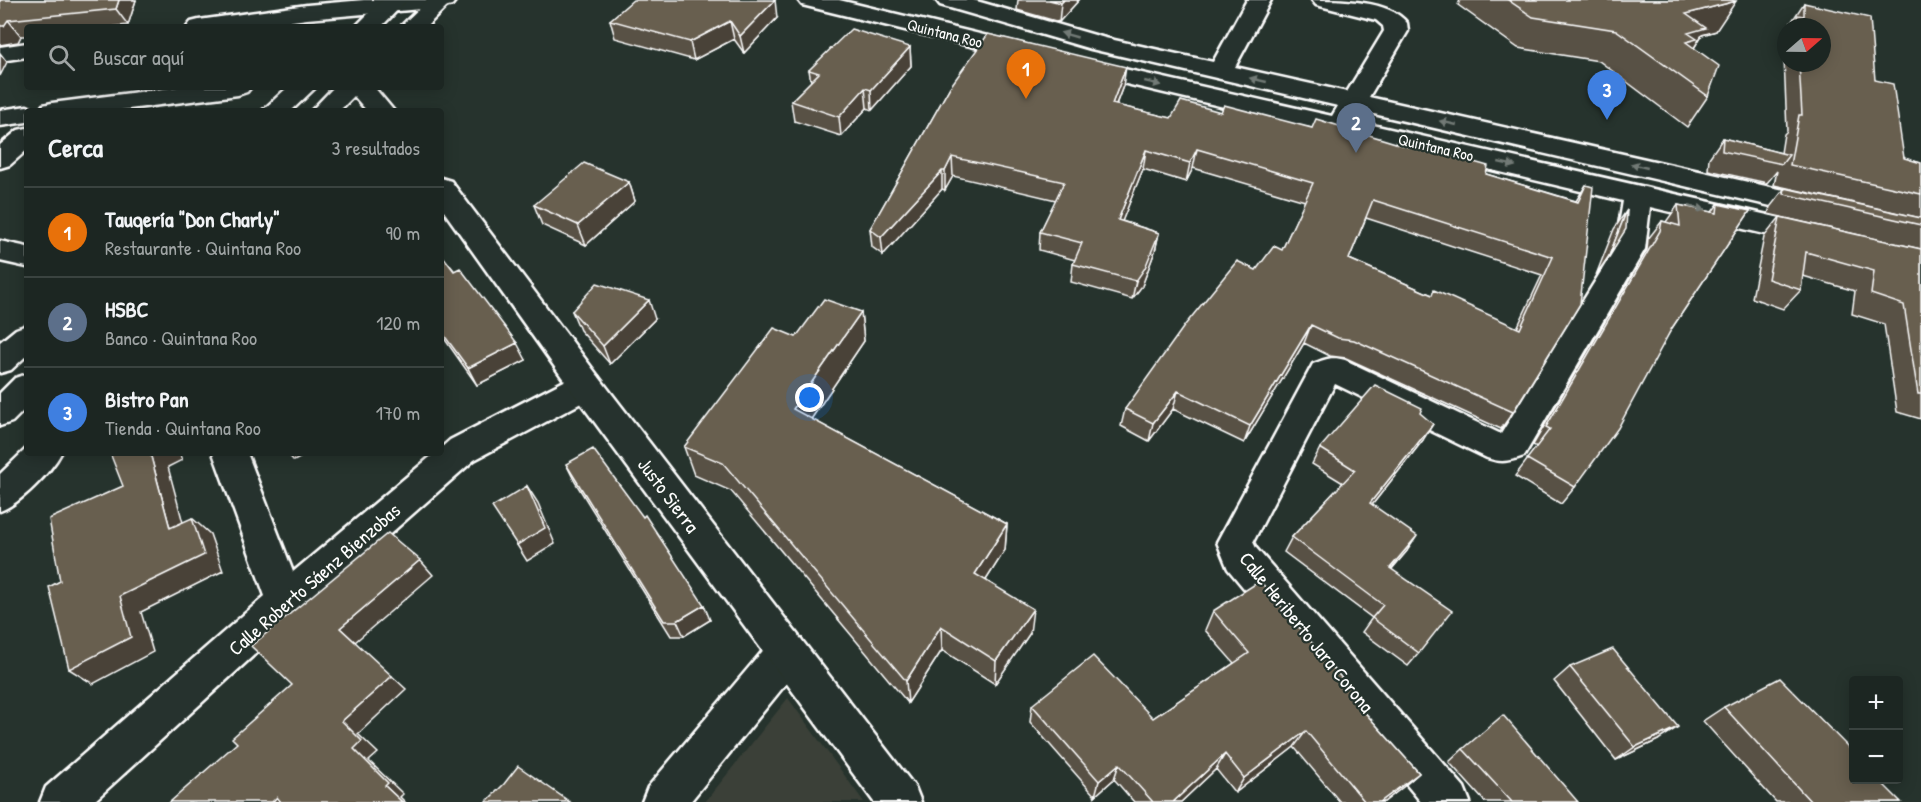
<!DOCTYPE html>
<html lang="es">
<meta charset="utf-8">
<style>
body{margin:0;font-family:"Patrick Hand",sans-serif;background:#252e2a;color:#f1f3f6}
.controls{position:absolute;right:18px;bottom:18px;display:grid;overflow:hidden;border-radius:6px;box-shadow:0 3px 15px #0003}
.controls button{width:54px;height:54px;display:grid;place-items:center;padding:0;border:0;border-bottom:2px solid #3a4340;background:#1c2622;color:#f1f3f6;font:30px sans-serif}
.compass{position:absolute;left:1777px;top:18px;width:54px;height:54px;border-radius:50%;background:#1c2622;box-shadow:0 3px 15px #0003;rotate:70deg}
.you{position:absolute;left:810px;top:398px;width:21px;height:21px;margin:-15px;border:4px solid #fff;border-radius:50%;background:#1a73e8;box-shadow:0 0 0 9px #1a73e833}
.badge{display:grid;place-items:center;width:39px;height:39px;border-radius:50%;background:#8c9099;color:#fff;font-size:20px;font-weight:700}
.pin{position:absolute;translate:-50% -50px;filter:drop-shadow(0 2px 3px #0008)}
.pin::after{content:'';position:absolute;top:32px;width:21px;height:18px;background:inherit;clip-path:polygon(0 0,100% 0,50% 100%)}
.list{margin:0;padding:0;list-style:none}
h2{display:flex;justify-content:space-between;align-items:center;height:78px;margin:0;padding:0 24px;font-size:26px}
h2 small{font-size:20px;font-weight:400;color:#a0a5a5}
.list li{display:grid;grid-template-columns:39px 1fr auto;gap:18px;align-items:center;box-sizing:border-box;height:90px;padding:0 24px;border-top:2px solid #3a4340}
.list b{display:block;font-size:22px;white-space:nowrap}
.list p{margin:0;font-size:20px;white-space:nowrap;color:#a0a5a5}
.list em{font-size:20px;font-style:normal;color:#a0a5a5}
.icon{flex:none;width:33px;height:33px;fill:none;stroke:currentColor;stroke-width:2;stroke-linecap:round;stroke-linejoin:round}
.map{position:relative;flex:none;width:1921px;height:802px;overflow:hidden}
.search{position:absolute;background:#1c2622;box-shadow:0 3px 15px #0003;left:24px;top:24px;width:420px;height:66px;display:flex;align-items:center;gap:15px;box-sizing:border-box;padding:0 21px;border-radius:6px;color:#a0a5a5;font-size:22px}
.panel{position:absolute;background:#1c2622;box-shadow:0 3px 15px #0003;left:24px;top:108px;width:420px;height:348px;border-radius:6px}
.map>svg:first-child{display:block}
.built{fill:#3a4038}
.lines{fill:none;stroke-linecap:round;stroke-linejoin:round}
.minor-casing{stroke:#fff;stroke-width:5}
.major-casing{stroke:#fff;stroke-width:5}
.minor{fill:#26332d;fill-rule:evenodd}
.major{fill:#26332d;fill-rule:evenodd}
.wall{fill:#595145;stroke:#fff;stroke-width:1.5;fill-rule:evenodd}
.shaded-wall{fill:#484238;stroke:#fff;stroke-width:1.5}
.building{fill:#675e50;stroke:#fff;stroke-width:1.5;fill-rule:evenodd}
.oneway{fill:#727a76}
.labels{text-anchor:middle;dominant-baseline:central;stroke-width:4.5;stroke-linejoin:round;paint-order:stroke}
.far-street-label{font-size:16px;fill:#fff;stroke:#26332d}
.street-label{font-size:20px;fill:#fff;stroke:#26332d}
</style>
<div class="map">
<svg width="1921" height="802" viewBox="0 0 1921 802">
<rect width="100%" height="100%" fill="#26332d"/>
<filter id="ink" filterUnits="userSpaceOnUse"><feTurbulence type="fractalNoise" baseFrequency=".0167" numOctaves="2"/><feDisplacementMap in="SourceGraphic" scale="12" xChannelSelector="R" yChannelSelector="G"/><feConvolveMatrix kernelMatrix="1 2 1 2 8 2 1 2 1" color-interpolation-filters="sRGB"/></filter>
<g filter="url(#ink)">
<path class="built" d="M788 698 864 802H705Z"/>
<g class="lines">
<g class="minor-casing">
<path id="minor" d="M364 0H456L452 5 444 7 307 19 250 27H187L191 22 199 20 307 5Z
M798 0H839L1033 47 1036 52 1033 57 1024 59 802 5Z
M936 0H973L1105 38 1213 62 1247 0H1271L1235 67 1347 92 1384 31 1383 26 1376 20 1316 5 1312 0C1339 0 1390 0 1407 23L1408 31 1369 97 1833 201 1837 208 1833 215 1823 218 1361 111 1355 121 1816 226 1826 229 1830 236 1826 243 1816 246 1650 207 1645 249 1524 456C1510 461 1501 463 1487 458L1335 384 1253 542 1256 548 1464 787 1470 802H1421L1228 569 1217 542 1313 364C1325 359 1332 356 1345 360L1501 434 1615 249 1623 201 1071 71 1068 66 1071 61 1080 59 1332 116 1338 106 1091 49 940 5Z
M27 43V57L0 61V47Z
M178 87H251L247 92 238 95 113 111H39L43 105 52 103Z
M27 106 38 111H27V122L0 126V110Z
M27 128V150L10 165 0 168V145L18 130Z
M0 241 27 247V267L0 261Z
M586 372 598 376 602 385 598 394 474 460 299 614 93 802H40L46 787 265 596 213 453H247L293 572 435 453H441V448L450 440 574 376Z
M27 448V453H61C51 472 20 504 0 511V474Z
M787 634 801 639 807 652 801 665 690 802H642L648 787 773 639Z"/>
</g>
<g class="major-casing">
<path id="major" d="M382 0H407L381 27H355Z
M428 0H453L426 27H400Z
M288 87H316L291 111H262Z
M334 87H374L394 111H367L354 96 339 111H311Z
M441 178 451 181 598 376 915 787 921 802H874L574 394 441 207Z
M27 325V355L11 370 0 373V342L16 329Z
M27 374V407L12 422 0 426V393L15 378Z"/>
</g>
<use href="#minor" class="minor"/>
<use href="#major" class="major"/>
</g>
<path class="wall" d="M0 0H136L128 25 111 27H27V36H21L18 42 0 45Z
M1018 0H1079L1059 22 1017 10Z
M1460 0H1732L1716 31 1702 35 1694 48 1708 96 1687 127 1599 61 1518 48 1458 5Z
M1804 3 1875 80 1904 158 1921 163V218L1774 185 1777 171 1767 183 1708 170 1709 158 1723 138 1781 153 1784 134 1787 131 1783 34 1786 30V63H1822V27H1788Z
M777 18 744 53 734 39 694 60 615 38 610 20Z
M910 47 911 66 872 110 867 108 841 136 794 121 791 101 811 82 809 70Z
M1123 86 1116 105 1171 118 1221 112 1312 128 1486 174 1576 201 1586 185 1513 412 1501 429 1346 358 1330 356 1304 343 1244 443 1173 409 1149 441 1121 426 1125 409 1256 270 1282 250 1305 201 1193 168 1186 182 1143 169 1122 221 1159 233 1155 251 1142 286 1132 299 1071 282 1073 264 1075 260 1039 250 1040 232 1056 200 953 176 945 190 942 189 883 255 872 247 870 229 950 87ZM1366 218 1542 275 1517 328 1432 295 1349 259Z
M629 182 635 201 586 245 542 225 534 205Z
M1785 188 1921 218V249L1768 214 1770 207Z
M1718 204 1750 211 1672 328 1575 487 1561 504 1515 476 1537 447 1533 445 1647 250 1648 239 1662 221 1666 222 1678 205 1712 212Z
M1627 210 1609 256 1596 275 1614 229Z
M1780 217 1921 249V419L1897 412 1884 324 1852 314 1855 291 1803 276 1801 290 1783 309 1752 298 1764 237Z
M441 254 526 360 477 385 441 334Z
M572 311 655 319 610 364 580 330Z
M861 312 864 341 811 419 1007 524 1005 550 986 580 1030 633 995 684 942 650 908 703 731 491 694 475 684 447 796 337Z
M1420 413 1423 440 1372 505 1407 551 1392 569 1419 653 1408 666 1362 632 1372 618 1284 552 1292 537 1343 483 1312 464 1320 448Z
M566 464 710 620 684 636H671L575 482Z
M1213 611 1352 698 1419 773 1403 787 1384 802H1340L1294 747 1235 793 1216 769 1181 802H1134L1114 779 1095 796 1030 722 1032 705 1153 718 1234 663 1205 630Z
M1570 667 1658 740 1616 760 1554 681Z
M1724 707 1901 802H1776L1703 721Z
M1463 749 1578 802H1485L1449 762Z"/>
<path class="shaded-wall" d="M119 0H136L128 25 116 9Z
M775 0 777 18 744 53 740 36Z
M1064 0H1079L1059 22 1061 3Z
M1736 1 1716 31 1702 35 1687 59 1686 14Z
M8 20 21 36 18 42 0 45V26Z
M730 21 734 39 694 60 690 42Z
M910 47 911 66 872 110 871 90Z
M0 53 7 62 0 76Z
M1126 67 1123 86 1109 122 1112 104Z
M865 88 867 108 841 136 839 117Z
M1197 149 1193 168 1186 182 1190 163Z
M1146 150 1143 169 1115 239 1118 220Z
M952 157 953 176 945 190V171Z
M942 171V189L883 255 881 237Z
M629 182 635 201 586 245 578 225Z
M1159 233 1155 251 1142 286 1132 299 1136 281Z
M649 300 655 319 610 364 603 346Z
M861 312 864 341 799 437 793 409Z
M1311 325 1304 343 1244 443 1250 426Z
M517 343 526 360 477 385 468 368Z
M1178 391 1173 409 1149 441 1153 423Z
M1433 424 1423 440 1361 519 1370 503Z
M150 453H179L182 460 168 467 189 545 170 528Z
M287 453H309L294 461Z
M527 486 538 503 555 544 527 561 517 545Z
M192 518 210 534 223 571 141 612 153 652 93 684 69 669 120 596Z
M1007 524 1005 550 974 599 975 574Z
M1417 536 1407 551 1380 582 1390 568Z
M420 560 433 575 355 642 340 628Z
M704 605 710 620 684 636 677 621Z
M1033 609 1030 633 995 684 996 661Z
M941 626 942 650 908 703 906 681Z
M392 676 406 689 358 734 378 753 369 761 403 794 400 797 405 802H402L385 786 354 749 342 721Z
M1678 727 1658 740 1616 760 1635 747Z
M1306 731 1294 747 1235 793 1244 778Z
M1225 754 1216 769 1181 802H1173Z
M1119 764 1114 779 1095 796 1099 781Z
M1419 773 1403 787 1384 802H1380Z
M277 797 285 802H272Z"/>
<path class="building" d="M0 0H119L116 9 8 20 4 26H0Z
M633 0H775L740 36 730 21 690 42 610 20Z
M1049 0H1064L1061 3Z
M1508 0H1732L1736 1 1686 14 1706 28 1688 33 1697 39 1686 42 1719 66 1708 96 1616 30 1533 17Z
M1804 3 1870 18 1875 80 1893 84 1904 158 1921 163V194L1790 165 1799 115H1802L1799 63H1822V27H1798L1797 15 1804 16Z
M851 29 910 47 871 90 865 88 839 117 791 101 819 73 809 70Z
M988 34 1126 67 1112 104 1171 118 1181 101 1221 112 1224 105 1312 128 1316 119 1409 147 1410 144 1488 166 1486 174 1578 202 1586 185 1593 187 1580 304 1513 412 1354 340 1338 338 1311 325 1250 426 1178 391 1153 423 1125 409 1185 325 1237 261 1256 270 1274 246 1282 250 1313 183 1197 149 1190 163 1146 150 1118 220 1159 233 1145 268 1136 281 1073 264 1082 243 1040 232 1064 182 952 157 945 171H942L881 237 870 229 950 87ZM1373 200 1553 257 1520 329 1434 290 1432 295 1349 259Z
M1723 138 1789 155 1782 164 1722 151Z
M584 163 629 182 578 225 534 205Z
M1785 188 1921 218V225L1784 194Z
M1718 204 1750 211 1672 328 1618 428 1575 487 1527 459 1550 429 1546 427 1660 231 1662 221 1680 226 1678 205 1717 213Z
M1627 210 1626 229 1609 256Z
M1780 217 1921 249V394H1918L1904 305 1871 294 1874 271 1806 252 1801 290 1768 279Z
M441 254 454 271 460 268 517 343 468 368 441 331Z
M597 283 649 300 603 346 572 311Z
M824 299 861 312 793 409 1007 524 975 574 1033 609 996 661 941 626 906 681 723 463 684 447 774 328 796 337Z
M1375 385 1422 408 1420 413 1433 424 1370 503 1417 536 1390 568 1452 611 1419 653 1372 618 1383 605 1292 537 1355 470 1320 448Z
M593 449 643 517 645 515 704 605 677 621H664L566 464Z
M110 453H150L170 528 192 518 204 555 120 596 131 637 69 669 49 587 60 581 49 519 123 486Z
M527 486 545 528 517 545 492 507Z
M388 533 420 560 340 628 392 676 342 721 362 741 354 749 388 783 385 786 402 802H281L277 797 272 802H170L237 743 232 738 292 685 251 646Z
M1260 581 1355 694 1351 697 1419 773 1380 802H1365L1306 731 1244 778 1225 754 1173 802H1153L1119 764 1099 781 1032 705 1093 656 1153 718 1249 653 1213 611Z
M1613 649 1678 727 1635 747 1570 667Z
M1780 678 1854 753V780H1879L1901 802H1811L1724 707Z
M1503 715 1578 802H1512L1463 749Z
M518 766 570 802H486L504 784Z"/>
<defs><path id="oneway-solid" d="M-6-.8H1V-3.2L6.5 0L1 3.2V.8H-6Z" transform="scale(1.5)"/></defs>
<g class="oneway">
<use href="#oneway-solid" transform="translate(1069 35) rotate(-164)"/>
<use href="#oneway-solid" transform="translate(1258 80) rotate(-167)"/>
<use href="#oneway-solid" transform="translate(1153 83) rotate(13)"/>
<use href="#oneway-solid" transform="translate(1448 123) rotate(-167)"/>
<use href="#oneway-solid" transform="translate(1507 164) rotate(13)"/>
<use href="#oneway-solid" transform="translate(1639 166) rotate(-167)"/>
<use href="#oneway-solid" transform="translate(1697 208) rotate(13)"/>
</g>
</g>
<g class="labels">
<g class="far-street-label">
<text transform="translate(945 33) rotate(14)">Quintana Roo</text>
<text transform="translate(1436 147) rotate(13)">Quintana Roo</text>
</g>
<g class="street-label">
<text transform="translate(669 495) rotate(53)">Justo Sierra</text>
<text transform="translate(314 579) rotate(-41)">Calle Roberto Sáenz Bienzobas</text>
<text transform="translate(1307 632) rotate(51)">Calle Heriberto Jara Corona</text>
</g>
</g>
</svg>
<div class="controls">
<button>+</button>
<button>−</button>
</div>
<svg class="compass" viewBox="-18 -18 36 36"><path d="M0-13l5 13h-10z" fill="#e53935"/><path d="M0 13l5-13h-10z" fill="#a0a5a5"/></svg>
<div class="you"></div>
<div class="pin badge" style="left:1026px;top:99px;background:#e8710a">1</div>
<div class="pin badge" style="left:1356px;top:153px;background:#5c6f8a">2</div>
<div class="pin badge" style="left:1607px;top:120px;background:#3f7fe0">3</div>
<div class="search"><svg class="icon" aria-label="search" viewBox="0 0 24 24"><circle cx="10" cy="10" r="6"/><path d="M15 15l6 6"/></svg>Buscar aquí</div>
<section class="panel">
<h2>Cerca<small>3 resultados</small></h2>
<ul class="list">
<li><span class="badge" style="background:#e8710a">1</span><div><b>Tauqería &quot;Don Charly&quot;</b><p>Restaurante · Quintana Roo</p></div><em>90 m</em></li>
<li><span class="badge" style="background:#5c6f8a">2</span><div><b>HSBC</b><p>Banco · Quintana Roo</p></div><em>120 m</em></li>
<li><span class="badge" style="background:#3f7fe0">3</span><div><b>Bistro Pan</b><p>Tienda · Quintana Roo</p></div><em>170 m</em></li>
</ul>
</section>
</div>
